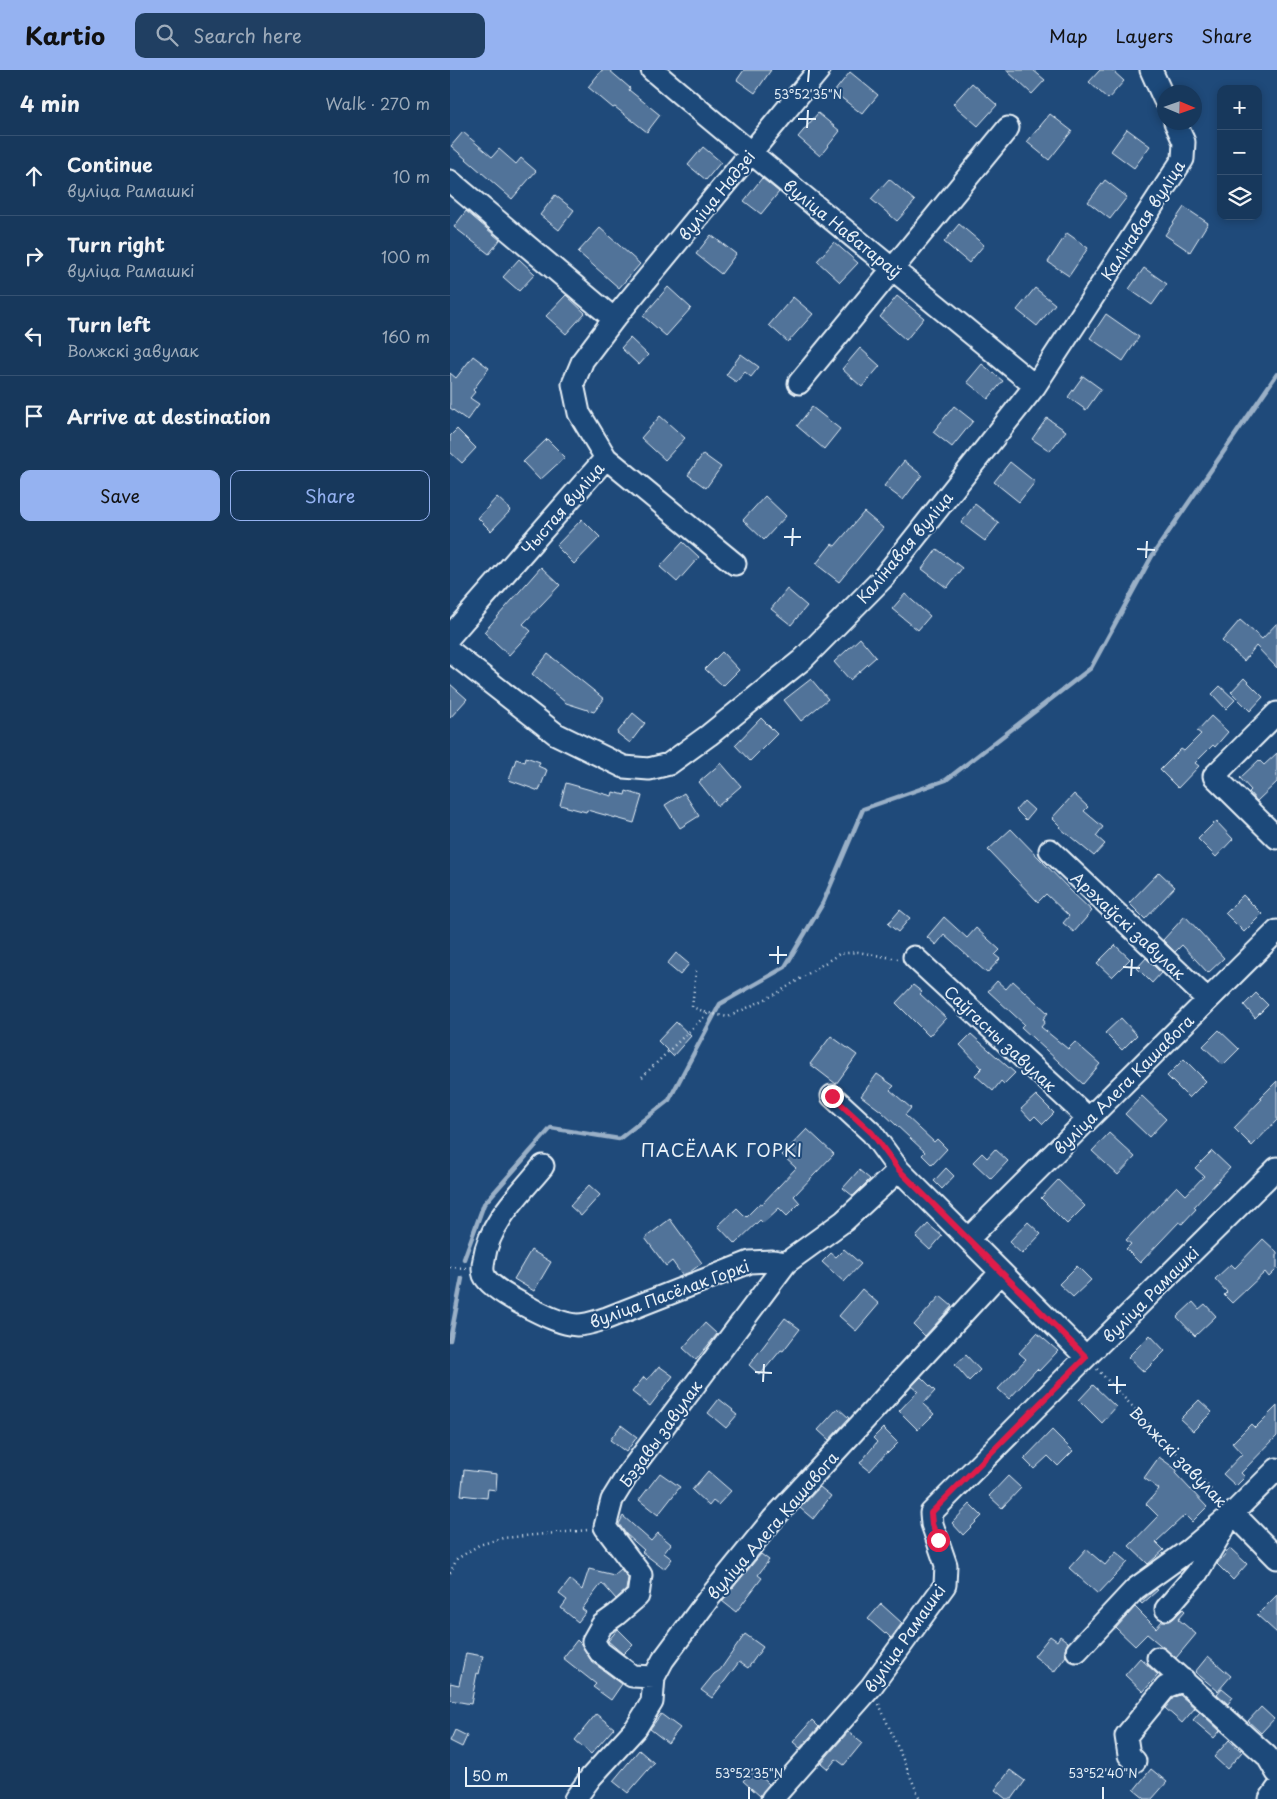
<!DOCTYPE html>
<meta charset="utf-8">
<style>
body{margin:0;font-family:"Playpen Sans",sans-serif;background:#203f62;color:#f1f3f6}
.controls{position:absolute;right:15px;top:15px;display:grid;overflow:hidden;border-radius:10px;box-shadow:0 2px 8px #0003}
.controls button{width:45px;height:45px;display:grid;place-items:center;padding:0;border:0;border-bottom:1px solid #365272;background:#17385c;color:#f1f3f6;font:25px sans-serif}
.compass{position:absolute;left:707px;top:15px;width:45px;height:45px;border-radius:50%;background:#17385c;box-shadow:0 2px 8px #0003;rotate:92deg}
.scale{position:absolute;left:15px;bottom:12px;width:115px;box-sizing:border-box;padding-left:5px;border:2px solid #e8f1f8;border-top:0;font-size:14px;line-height:18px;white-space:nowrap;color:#e8f1f8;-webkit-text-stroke:4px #1f4a7a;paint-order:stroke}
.stop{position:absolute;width:15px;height:15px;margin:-11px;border:4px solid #e11d48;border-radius:50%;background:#fff}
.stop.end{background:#e11d48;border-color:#fff;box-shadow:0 1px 5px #0008}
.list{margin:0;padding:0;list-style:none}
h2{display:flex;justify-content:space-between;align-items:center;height:65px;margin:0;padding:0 20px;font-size:21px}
h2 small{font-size:16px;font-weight:400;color:#9eacbb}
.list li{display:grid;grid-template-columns:32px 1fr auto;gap:15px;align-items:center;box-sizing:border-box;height:80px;padding:0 20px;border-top:1px solid #365272}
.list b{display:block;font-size:19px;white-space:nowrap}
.list p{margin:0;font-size:16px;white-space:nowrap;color:#9eacbb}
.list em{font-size:16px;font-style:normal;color:#9eacbb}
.actions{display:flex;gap:10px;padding:15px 20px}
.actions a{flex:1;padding:11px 0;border:1px solid #95b2f1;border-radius:10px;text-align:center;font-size:18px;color:#95b2f1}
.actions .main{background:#95b2f1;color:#111}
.icon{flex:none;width:28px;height:28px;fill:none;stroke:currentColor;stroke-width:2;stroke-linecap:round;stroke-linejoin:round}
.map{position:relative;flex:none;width:827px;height:1729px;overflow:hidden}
header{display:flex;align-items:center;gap:30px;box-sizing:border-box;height:70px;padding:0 25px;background:#95b2f1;color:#111}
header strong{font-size:24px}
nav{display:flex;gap:28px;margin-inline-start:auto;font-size:18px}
.search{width:350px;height:45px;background:#203f62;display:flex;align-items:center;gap:12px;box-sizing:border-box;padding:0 18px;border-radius:10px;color:#9eacbb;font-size:19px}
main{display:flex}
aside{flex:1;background:#17385c}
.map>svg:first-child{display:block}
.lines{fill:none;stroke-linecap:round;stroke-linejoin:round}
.stream{stroke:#9ab0c7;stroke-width:4.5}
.building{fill:#517399;stroke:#e8f1f8}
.minor-casing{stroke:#e8f1f8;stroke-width:25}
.path{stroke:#e8f1f8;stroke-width:2.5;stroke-dasharray:1 4;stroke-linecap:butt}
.minor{stroke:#1f4a7a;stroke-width:21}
.route{stroke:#e11d48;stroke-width:6}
.ticks{fill:none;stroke:#e8f1f8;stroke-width:2}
.labels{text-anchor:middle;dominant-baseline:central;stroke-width:4;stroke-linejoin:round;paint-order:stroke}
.street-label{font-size:16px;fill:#e8f1f8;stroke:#1f4a7a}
.neighbourhood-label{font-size:18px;letter-spacing:1px;fill:#e8f1f8;stroke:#1f4a7a}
.ticks-label{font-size:12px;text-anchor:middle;fill:#e8f1f8;stroke:#1f4a7a;stroke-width:4;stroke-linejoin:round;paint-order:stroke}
</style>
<header>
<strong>Kartio</strong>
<div class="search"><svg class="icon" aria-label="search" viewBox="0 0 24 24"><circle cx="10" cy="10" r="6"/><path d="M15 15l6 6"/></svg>Search here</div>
<nav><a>Map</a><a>Layers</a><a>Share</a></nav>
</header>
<main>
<aside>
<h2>4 min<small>Walk · 270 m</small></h2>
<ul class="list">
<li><svg class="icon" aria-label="ahead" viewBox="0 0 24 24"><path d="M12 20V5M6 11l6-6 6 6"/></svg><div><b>Continue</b><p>вуліца Рамашкі</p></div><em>10 m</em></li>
<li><svg class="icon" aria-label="right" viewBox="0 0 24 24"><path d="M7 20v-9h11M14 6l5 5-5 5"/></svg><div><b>Turn right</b><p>вуліца Рамашкі</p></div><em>100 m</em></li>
<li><svg class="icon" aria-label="left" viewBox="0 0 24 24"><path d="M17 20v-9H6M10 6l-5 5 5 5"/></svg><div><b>Turn left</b><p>Волжскі завулак</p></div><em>160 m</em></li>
<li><svg class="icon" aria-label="arrive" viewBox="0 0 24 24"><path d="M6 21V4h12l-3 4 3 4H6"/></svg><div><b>Arrive at destination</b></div></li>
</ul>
<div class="actions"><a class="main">Save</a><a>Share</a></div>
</aside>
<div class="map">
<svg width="827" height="1729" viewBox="0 0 827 1729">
<rect width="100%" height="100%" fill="#1f4a7a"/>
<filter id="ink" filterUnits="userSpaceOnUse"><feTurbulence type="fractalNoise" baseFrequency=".02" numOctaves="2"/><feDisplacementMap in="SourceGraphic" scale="10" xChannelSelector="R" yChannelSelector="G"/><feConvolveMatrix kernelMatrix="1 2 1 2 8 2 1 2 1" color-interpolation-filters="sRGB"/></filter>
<g filter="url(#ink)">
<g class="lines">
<path class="stream" d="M14 1189 34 1134 101 1058 169 1069 219 1030 270 934 335 897 373 833 413 739 496 710 641 598 702 486 827 304
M0 1270 12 1208"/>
</g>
<path class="building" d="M152 0H159L180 18 179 20 210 45 197 62 165 37 163 38 138 17Z
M294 0H321L305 23 287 10Z
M556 0H583L595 10 582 24Z
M650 0H662L674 11 658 29 639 12Z
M400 2 428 25 412 44 384 22Z
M522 13 547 35 528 56 503 34Z
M368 43 390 61 370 86 348 67Z
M600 44 622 61 599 90 577 72Z
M677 59 700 76 684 98 661 81Z
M13 62 42 87 49 79 66 94 71 88 86 101 62 129 1 76Z
M253 77 271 92 256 110 238 95Z
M312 108 329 122 311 144 294 131Z
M439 109 465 131 447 151 421 129Z
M655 110 677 127 660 149 638 132Z
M105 125 124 140 109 160 90 145Z
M734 137 758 153 740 182 715 165Z
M16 141 50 170 39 184 4 157Z
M509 154 534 175 519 193 494 172Z
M150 158 190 194 169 218 128 182Z
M617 163 638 178 619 206 598 192Z
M261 165 286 184 271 204 246 184Z
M384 172 408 193 390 212 367 191Z
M69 189 85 204 69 221 53 207Z
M694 198 717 214 702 235 679 219Z
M218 217 241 238 216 266 193 246Z
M585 218 605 234 587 256 567 240Z
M116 225 135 243 116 264 96 246Z
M447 226 474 248 456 270 430 247Z
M343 227 363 244 338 272 319 255Z
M656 244 689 267 673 291 640 268Z
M180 268 198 285 189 295 171 278Z
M410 278 430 296 412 317 392 299Z
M291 284 309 297 301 307 295 302 286 312 276 305Z
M23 286 39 298 23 320 25 322 20 328 29 334 17 350 0 338V303L6 308Z
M532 294 553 311 538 329 517 312Z
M633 306 651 319 636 340 618 327Z
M504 336 523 351 502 377 483 362Z
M362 337 390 359 374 379 347 356Z
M210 346 235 368 215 390 191 368Z
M597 348 616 361 600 381 582 369Z
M7 359 26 378 12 393 0 382V366Z
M97 369 115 387 90 410 73 392Z
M253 384 271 397 256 418 238 405Z
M454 391 472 405 453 430 434 416Z
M560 392 585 412 569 432 544 412Z
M315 426 336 446 314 470 293 450Z
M47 427 61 440 41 461 28 448Z
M525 434 549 453 535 471 511 453Z
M414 442 433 458 389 512 366 494 382 474 385 476Z
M132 449 150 467 124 494 106 476Z
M233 472 249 487 227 512 210 497Z
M487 479 512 498 497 518 472 499Z
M91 497 110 515 73 554 81 561 59 585 34 562Z
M337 519 357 536 341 555 321 539Z
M455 524 480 546 468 560 442 539Z
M790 550 812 569 827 553V598L806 576 794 591 772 571Z
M410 568 426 587 400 610 384 592Z
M272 582 289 600 273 616 255 599Z
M98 584 154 629 144 642 116 633 82 604Z
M794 608 813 627 800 641 781 622Z
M361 609 378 629 351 651 334 630Z
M0 614 17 629 0 648Z
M770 616 785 630 776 639 762 624Z
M183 643 195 653 180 673 167 663Z
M761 646 778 662 765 677 763 675 745 693 749 696 728 718 710 700 731 679 734 681 751 664 747 661Z
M311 648 327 664 300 691 285 675Z
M827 683V712L807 731 799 722 801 720 790 708 809 690 814 695Z
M76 687 90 692 88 696 97 700 89 721 59 710 66 689 75 692Z
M271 693 291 716 268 736 249 712Z
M116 713 162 726 163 722 175 725 176 721 192 726 184 753 137 740 136 742 110 735Z
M234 723 249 746 230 758 215 735Z
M624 724 638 737 634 741 653 757 646 766 655 774 644 786 610 758 611 757 602 748Z
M574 731 584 740 576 750 566 740Z
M766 751 783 769 766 787 748 769Z
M561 759 622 822 642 841 624 862 613 853 619 846 596 824 588 832 538 780Z
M709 802 725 817 695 849 679 833Z
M793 825 812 844 794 862 775 843Z
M450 840 460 848 448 862 438 854Z
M735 846 774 888 758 903 732 875 725 882 713 870Z
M494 847 517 868 526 858 550 880 545 885 550 889 537 903 494 865 486 875 477 867Z
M665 875 680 889 662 907 647 893Z
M226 883 239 894 230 905 217 894Z
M696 888 711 903 702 913 687 898Z
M547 911 556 919 563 911 598 943 593 949 595 952 591 957 618 979 625 972 650 994 633 1014 571 957 574 954 538 921Z
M463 915 472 922 470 924 496 948 479 966 446 933Z
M806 923 818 935 805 948 794 935Z
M671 948 687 965 672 980 655 963Z
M226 952 241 966 223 986 208 971Z
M769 960 789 979 773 995 753 976Z
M521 964 565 1003 554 1014 551 1011 543 1021 525 1005 532 998 510 975Z
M381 966 407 985 386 1014 360 994Z
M734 989 756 1011 739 1028 717 1006Z
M427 1004 444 1016 440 1020 461 1038 455 1045 484 1072 487 1069 497 1079 482 1095 472 1085 475 1082 431 1041 411 1026Z
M827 1011V1050L802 1076 784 1058 812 1029 810 1028Z
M586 1025 604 1043 593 1054 585 1046 581 1050 571 1039Z
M692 1026 716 1049 699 1067 675 1044Z
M357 1059 384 1084 344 1126 350 1133 337 1146 329 1138 313 1153 310 1150 285 1174 268 1156 287 1138 296 1147 310 1133 312 1134 346 1098 332 1085Z
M659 1063 685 1087 668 1105 642 1081Z
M545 1079 558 1091 541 1109 523 1092 532 1083 537 1088Z
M762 1081 780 1098 754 1126 744 1137 746 1139 732 1154 729 1152 690 1193 676 1179 681 1174 676 1170 727 1116 736 1125 754 1106 745 1098Z
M496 1098 504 1106 492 1119 484 1111Z
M409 1100 420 1109 403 1126 393 1118Z
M608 1110 635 1136 617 1154 591 1128Z
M139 1115 150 1125 131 1146 120 1136Z
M220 1149 252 1193 240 1202 232 1205 222 1191 216 1196 195 1168Z
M578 1152 591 1164 572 1184 559 1172Z
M478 1154 492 1166 480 1180 466 1167Z
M813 1169 827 1182V1199L819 1207 815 1202 782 1233 774 1225 777 1222 765 1209 781 1194 785 1198Z
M394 1179 411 1194 394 1212 372 1192 381 1183 386 1187Z
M81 1180 101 1192 84 1221 64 1209Z
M627 1196 641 1210 623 1227 609 1214Z
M412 1219 429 1234 406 1261 389 1246Z
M490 1226 502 1236 475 1266 464 1255Z
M743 1232 749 1239 755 1234 766 1246 745 1266 727 1247Z
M335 1248 350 1259 333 1281 331 1280 310 1305 299 1295Z
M255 1253 267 1264 246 1290 233 1278Z
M587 1263 608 1281 589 1301 587 1299 559 1329 548 1319 576 1289 569 1283Z
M700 1265 715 1281 694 1302 678 1287Z
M516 1285 530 1300 519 1311 505 1295Z
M209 1296 223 1306 200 1336 182 1322 194 1307 197 1310Z
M471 1307 485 1321 473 1334 484 1344 468 1360 449 1341 468 1321 462 1316Z
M643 1315 666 1337 652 1353 629 1330Z
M269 1329 283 1340 282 1341 287 1345 276 1358 258 1343Z
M749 1330 762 1342 743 1361 730 1349Z
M827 1336V1366L791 1403 795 1407 786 1416 773 1404 792 1384 782 1373 801 1354 805 1358Z
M388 1338 399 1348 379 1370 368 1360Z
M171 1355 187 1367 176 1382 160 1370Z
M433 1358 448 1373 438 1383 437 1382 420 1401 410 1393 427 1372 423 1368Z
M602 1360 623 1381 608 1396 598 1386 584 1399 574 1389Z
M709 1387 727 1400 725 1403 757 1437 742 1452 735 1445 706 1472 714 1480 698 1494 679 1476 708 1446 696 1434 709 1419 694 1408Z
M14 1400 47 1404 46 1420 38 1419 37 1428 11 1425Z
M258 1401 281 1421 268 1435 263 1431 259 1436 242 1420Z
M210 1403 230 1417 208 1445 189 1430Z
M558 1406 571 1418 552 1438 539 1426Z
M370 1417 381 1426 363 1449 350 1438Z
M520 1434 532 1446 513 1465 502 1453Z
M173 1446 201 1471 208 1463 221 1474 214 1483 222 1489 214 1499 192 1482 194 1480 176 1464 169 1454Z
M780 1478 797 1494 783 1510 767 1494Z
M636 1479 655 1495 666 1482 678 1492 648 1524 619 1498Z
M311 1484 319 1490 308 1505 312 1508 286 1542 272 1531Z
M139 1499 164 1505 171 1499 178 1508 176 1520 166 1529 152 1513 132 1539 136 1542 128 1552 111 1538 117 1530 109 1524 120 1510 132 1520Z
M706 1519 708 1520 692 1534 690 1532Z
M827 1525V1563L807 1545Z
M431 1534 452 1553 441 1568 436 1563 435 1564 418 1549Z
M685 1537 706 1558 712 1551H720L725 1547 733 1539 735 1541 728 1549 746 1564 726 1588 697 1564 685 1576 666 1558Z
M168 1559 183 1574 173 1584 158 1571Z
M295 1564 313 1577 298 1598 289 1592 262 1628 251 1620 264 1604 270 1600Z
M600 1566 607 1571 610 1566 618 1572 615 1579 616 1586 604 1602 584 1586Z
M127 1570 131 1574 142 1592 172 1614 161 1630 143 1617 146 1614 113 1588Z
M16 1583 33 1586 29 1604 27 1603 21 1634 0 1630V1613L9 1615Z
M758 1586 781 1606 768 1621 745 1602Z
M690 1588 708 1605 693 1622 675 1605Z
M772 1618 783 1627 778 1634 767 1624Z
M730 1625 745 1638 732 1653 715 1638 724 1627Z
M811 1637 824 1649 811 1663 798 1651Z
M750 1642 770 1661 764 1668 743 1650Z
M146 1644 164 1658 141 1684 125 1670Z
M211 1644 230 1658 218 1673 200 1659Z
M362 1650 369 1657 350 1678 343 1672Z
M5 1660 17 1666 12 1677 0 1671Z
M398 1662 412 1673 394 1695 386 1689 378 1699 371 1693Z
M779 1670 792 1682 777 1699 764 1687Z
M189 1680 204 1693 178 1723 163 1711Z
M303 1699 319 1714 310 1726 293 1711Z
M701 1699 717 1712 702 1729H695L684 1720Z
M560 1700 575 1711 562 1729H556L545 1720Z"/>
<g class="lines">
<g class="minor-casing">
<path id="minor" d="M202 0C328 107 457 210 585 316
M701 0 714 29
M0 111 164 249 133 290 123 314 129 343 156 388 0 566
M164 249 369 0
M349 313 558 58
M156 388 285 494
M0 581 106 664 174 697 199 699 219 694 259 665 352 590 433 508 585 316 733 89 734 72 725 52
M827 643 764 706 827 768
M600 780 758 930
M464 887 638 1048
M382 1026 422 1063 449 1100 636 1287
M93 1096C70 1124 39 1153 34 1189 33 1194 32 1200 34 1205 39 1217 68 1232 80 1238 94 1245 111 1254 127 1255 137 1255 147 1251 157 1248L300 1192 322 1191 336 1193
M519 1168 827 861
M783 1443 827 1488
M716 1539 747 1503 774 1458
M627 1581 685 1519 739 1480 783 1443 827 1399
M708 1588 817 1686 827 1703
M204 1607 182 1606 150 1582 143 1571 152 1555 166 1545 188 1526 191 1505 155 1457 162 1430 178 1404 336 1193 394 1151 449 1100
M685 1691 679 1685 676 1666 716 1617 734 1610
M125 1729 141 1707 186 1658 202 1632 204 1607 213 1590 259 1528 323 1449 551 1202
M322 1729 421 1617 495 1515 496 1495 482 1454 481 1443 636 1287 827 1098
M820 1729 827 1719"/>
</g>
<path class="path" d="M246 901 242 937 258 943 278 947 326 924 389 884 408 882 448 889
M192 1007 258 943
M0 1197 16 1198
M647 1299 771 1430
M0 1503 7 1489 29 1475 53 1468 138 1460
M429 1634 470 1729"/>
<use href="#minor" class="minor"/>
</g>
</g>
<g class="lines" filter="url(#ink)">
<path class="route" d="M382 1026 422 1063 449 1100 636 1287 481 1443 482 1454 488 1470"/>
</g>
<path class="ticks" d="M358 12 359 0M348 49H366M357 58 358 40M334 467H351M342 476 343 458M687 479 705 480M696 488 697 471M319 885H337M328 894V876M673 897 690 898M681 906 682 889M305 1302 322 1303M313 1312 314 1294M658 1315H676M667 1324V1306M299 1729V1717M653 1729V1717"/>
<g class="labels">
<g class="street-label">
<text transform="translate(266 125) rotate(-51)">вуліца Надзеі</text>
<text transform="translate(692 150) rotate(-57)">Калінавая вуліца</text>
<text transform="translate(393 158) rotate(39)">вуліца Наватараў</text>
<text transform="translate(112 438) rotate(-49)">Чыстая вуліца</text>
<text transform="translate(454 477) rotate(-50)">Калінавая вуліца</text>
<text transform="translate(679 855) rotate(43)">Арэхаўскі завулак</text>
<text transform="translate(551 968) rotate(43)">Саўгасны завулак</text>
<text transform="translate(673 1014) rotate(-45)">вуліца Алега Кашавога</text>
<text transform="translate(219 1223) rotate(-20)">вуліца Пасёлак Горкі</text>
<text transform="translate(700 1224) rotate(-45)">вуліца Рамашкі</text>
<text transform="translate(210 1363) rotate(-54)">Бэзавы завулак</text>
<text transform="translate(729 1386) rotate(46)">Волжскі завулак</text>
<text transform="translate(322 1455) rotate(-49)">вуліца Алега Кашавога</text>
<text transform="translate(454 1568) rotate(-55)">вуліца Рамашкі</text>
</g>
<g class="neighbourhood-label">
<text x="272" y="1079">ПАСЁЛАК ГОРКІ</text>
</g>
</g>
<g class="ticks-label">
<text x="358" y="29">53°52'35"N</text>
<text x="299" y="1708">53°52'35"N</text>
<text x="653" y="1708">53°52'40"N</text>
</g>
</svg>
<div class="controls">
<button>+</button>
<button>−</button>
<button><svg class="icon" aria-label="layers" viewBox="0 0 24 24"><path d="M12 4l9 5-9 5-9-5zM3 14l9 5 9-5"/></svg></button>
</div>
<svg class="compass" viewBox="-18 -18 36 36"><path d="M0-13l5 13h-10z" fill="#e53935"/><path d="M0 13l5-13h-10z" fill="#9eacbb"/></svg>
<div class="scale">50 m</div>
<div class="stop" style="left:488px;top:1470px"></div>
<div class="stop end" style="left:382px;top:1026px"></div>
</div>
</main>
